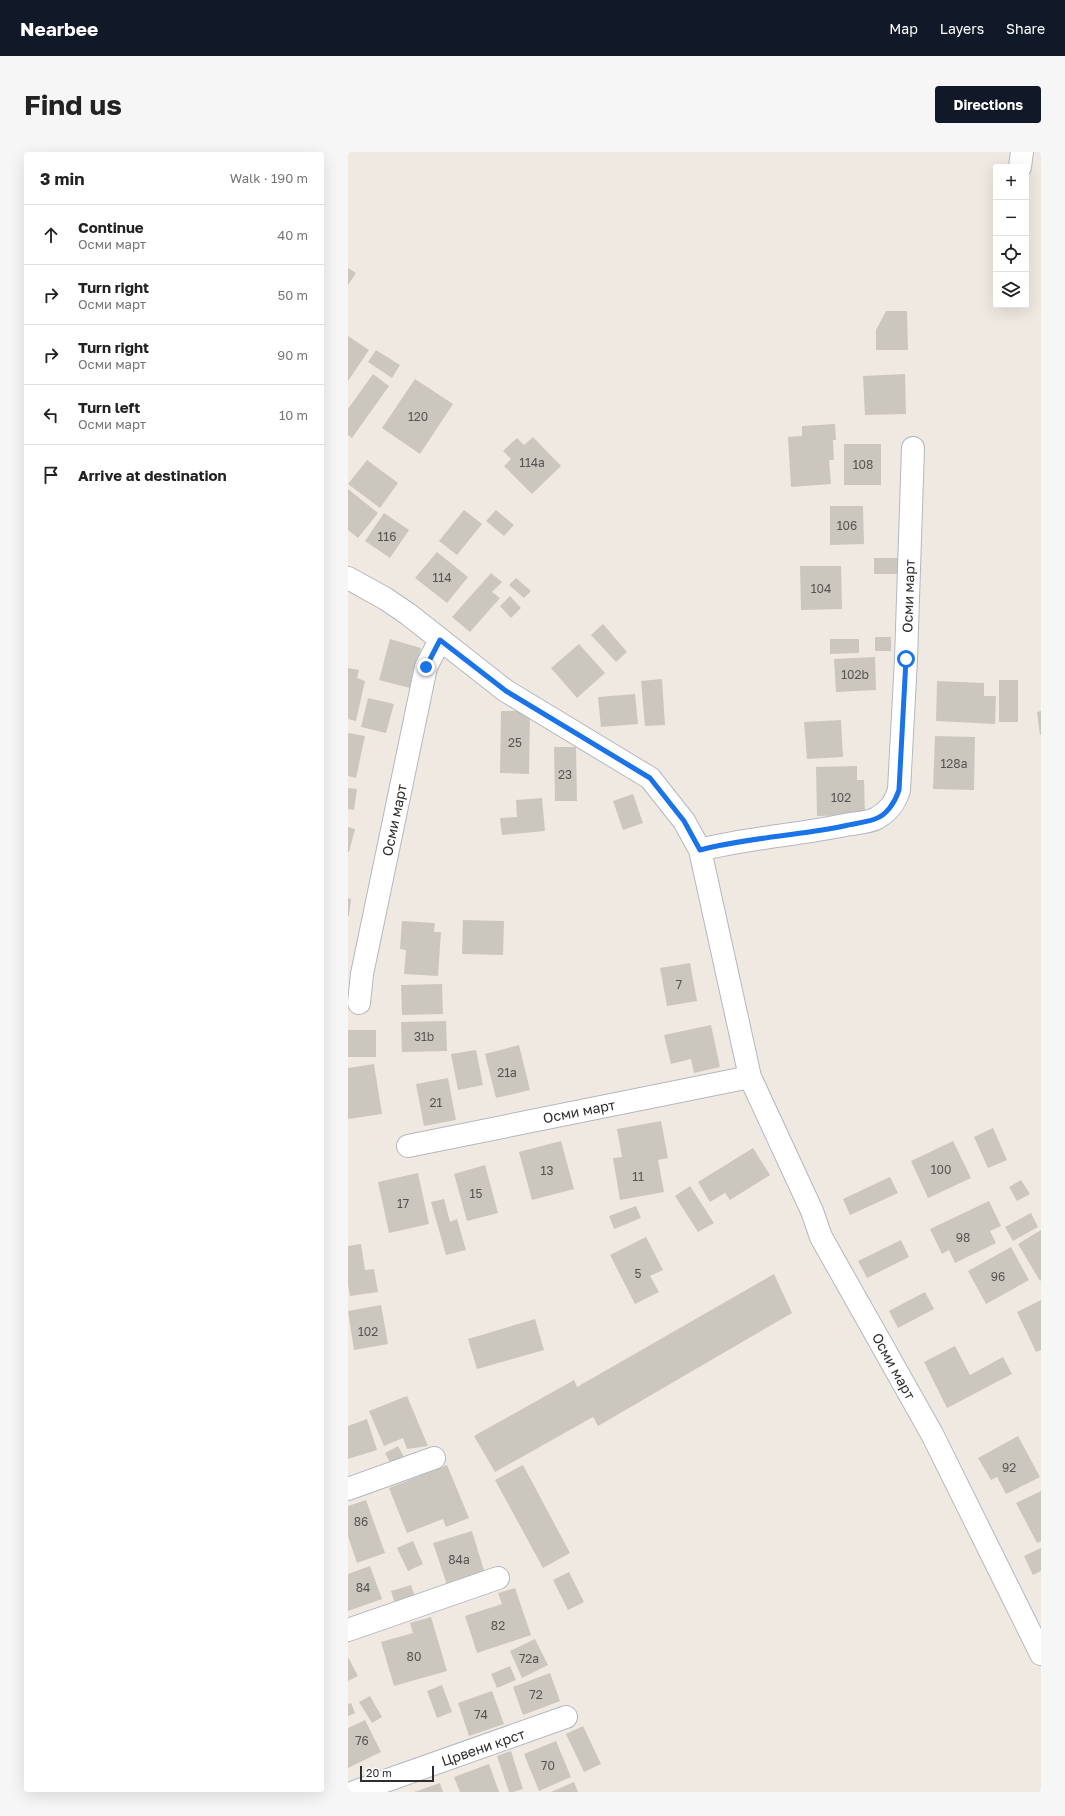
<!DOCTYPE html>
<meta charset="utf-8">
<style>
body{margin:0;font-family:"Golos Text",sans-serif;background:#f6f6f6;color:#222}
.controls{position:absolute;right:12px;top:12px;display:grid;overflow:hidden;border-radius:4px;box-shadow:0 4px 16px #0002}
.controls button{width:36px;height:36px;display:grid;place-items:center;padding:0;border:0;border-bottom:1px solid #e0e0e0;background:#fff;color:#222;font:20px sans-serif}
.scale{position:absolute;left:12px;bottom:10px;width:74px;box-sizing:border-box;padding-left:4px;border:2px solid #2e2e2e;border-top:0;font-size:11px;line-height:14px;white-space:nowrap;color:#2e2e2e;-webkit-text-stroke:3px #fff;paint-order:stroke}
.stop{position:absolute;width:12px;height:12px;margin:-9px;border:3px solid #1a73e8;border-radius:50%;background:#fff}
.stop.end{background:#1a73e8;border-color:#fff;box-shadow:0 1px 4px #0008}
.list{margin:0;padding:0;list-style:none}
h2{display:flex;justify-content:space-between;align-items:center;height:52px;margin:0;padding:0 16px;font-size:17px}
h2 small{font-size:13px;font-weight:400;color:#767676}
.list li{display:grid;grid-template-columns:26px 1fr auto;gap:12px;align-items:center;box-sizing:border-box;height:60px;padding:0 16px;border-top:1px solid #e0e0e0}
.list b{display:block;font-size:15px;white-space:nowrap}
.list p{margin:0;font-size:13px;white-space:nowrap;color:#767676}
.list em{font-size:13px;font-style:normal;color:#767676}
.icon{flex:none;width:22px;height:22px;fill:none;stroke:currentColor;stroke-width:2;stroke-linecap:round;stroke-linejoin:round}
.map{position:relative;flex:none;width:693px;height:1640px;overflow:hidden;border-radius:4px}
header{display:flex;align-items:center;gap:24px;box-sizing:border-box;height:56px;padding:0 20px;background:#111827;color:#fff}
header strong{font-size:19px}
nav{display:flex;gap:22px;margin-inline-start:auto;font-size:14px}
.intro{display:flex;align-items:center;justify-content:space-between;box-sizing:border-box;height:96px;padding:0 24px}
h1{margin:0;font-size:28px}
.button{padding:10px 18px;border-radius:4px;background:#111827;color:#fff;font-size:14px;font-weight:700}
main{display:flex;gap:24px;padding:0 24px}
aside{flex:1;background:#fff;border-radius:4px;box-shadow:0 4px 16px #0002}
.map>svg:first-child{display:block}
.building{fill:#cbc7bf}
.lines{fill:none;stroke-linecap:round;stroke-linejoin:round}
.minor-casing{stroke:#b4b7c1;stroke-width:24}
.minor{stroke:#fff;stroke-width:22}
.route{stroke:#1a73e8;stroke-width:5}
.labels{text-anchor:middle;dominant-baseline:central;stroke-width:4;stroke-linejoin:round;paint-order:stroke}
.number-label{font-size:12px;fill:#555452}
.street-label{font-size:14px;fill:#2e2e2e;stroke:#fff}
</style>
<header>
<strong>Nearbee</strong>
<nav><a>Map</a><a>Layers</a><a>Share</a></nav>
</header>
<div class="intro"><h1>Find us</h1><a class="button">Directions</a></div>
<main>
<aside>
<h2>3 min<small>Walk · 190 m</small></h2>
<ul class="list">
<li><svg class="icon" aria-label="ahead" viewBox="0 0 24 24"><path d="M12 20V5M6 11l6-6 6 6"/></svg><div><b>Continue</b><p>Осми март</p></div><em>40 m</em></li>
<li><svg class="icon" aria-label="right" viewBox="0 0 24 24"><path d="M7 20v-9h11M14 6l5 5-5 5"/></svg><div><b>Turn right</b><p>Осми март</p></div><em>50 m</em></li>
<li><svg class="icon" aria-label="right" viewBox="0 0 24 24"><path d="M7 20v-9h11M14 6l5 5-5 5"/></svg><div><b>Turn right</b><p>Осми март</p></div><em>90 m</em></li>
<li><svg class="icon" aria-label="left" viewBox="0 0 24 24"><path d="M17 20v-9H6M10 6l-5 5 5 5"/></svg><div><b>Turn left</b><p>Осми март</p></div><em>10 m</em></li>
<li><svg class="icon" aria-label="arrive" viewBox="0 0 24 24"><path d="M6 21V4h12l-3 4 3 4H6"/></svg><div><b>Arrive at destination</b></div></li>
</ul>
</aside>
<div class="map">
<svg width="693" height="1640" viewBox="0 0 693 1640">
<rect width="100%" height="100%" fill="#efe9e1"/>
<path class="building" d="M0 116 8 121 0 133Z
M538 159H559L560 198H528V178Z
M0 184 21 198 0 229Z
M28 198 52 213 44 226 20 210Z
M25 222 41 234 4 286 0 283V257Z
M557 222 558 262 517 263 515 224Z
M67 227 105 252 72 302 34 276Z
M487 272 488 288H485L486 308H481L483 332 443 335 440 285 454 284V274Z
M185 285 213 314 184 342 156 314 163 307 155 299 169 286 176 293Z
M496 292H533V333H496Z
M19 308 50 331 32 356 0 332Z
M0 337 30 361 10 386 0 378Z
M482 354H515L516 392 482 393Z
M116 358 134 372 109 403 91 389Z
M148 358 166 373 156 384 138 369Z
M36 361 61 378 42 406 17 389Z
M89 400 120 425 99 451 67 426Z
M526 406H552L553 422H526Z
M452 414H493L494 457 453 458Z
M143 421 154 430 144 440 152 446 122 480 104 465Z
M168 426 183 439 176 446 161 433Z
M162 444 173 456 163 466 152 454Z
M255 472 279 500 268 510 243 483Z
M527 485H543V499H527Z
M42 487 73 496 62 536 31 528Z
M482 487H511V501L482 502Z
M231 492 257 521 229 546 203 516Z
M527 505 528 538 488 540 486 507Z
M0 516 11 518 9 526 17 529 8 569 0 567Z
M314 527 317 573 297 574 293 529Z
M651 528H670V570H651Z
M589 529 636 531V544H648L647 572 588 569Z
M287 542 290 572 253 575 250 545Z
M20 546 46 552 38 581 13 575Z
M153 559H182L181 622 152 621Z
M693 559V583H692L689 560Z
M493 568 495 605 459 607 456 570Z
M0 581 17 584 8 626 0 624Z
M587 584 627 585 626 638 585 637Z
M206 595H228L229 649H207Z
M509 614V628H516L517 663 469 664 468 615Z
M0 636 9 637 6 658 0 657Z
M285 642 295 671 275 678 265 649Z
M194 646 197 679 154 683 152 666 169 665 168 648Z
M0 675 7 677 1 700H0Z
M0 746 3 747 1 764H0Z
M115 768 156 769 155 803 114 802Z
M54 769 87 771 86 780H93L90 824 56 822 58 798 52 797Z
M342 811 349 849 319 854 312 816Z
M94 832 95 862 54 863 53 833Z
M98 869 99 899 54 900 53 870Z
M363 873 372 915 346 921 343 907 323 912 316 883Z
M0 878H28V905H0Z
M171 893 182 938 148 946 137 902Z
M128 898 135 933 110 938 103 902Z
M26 912 34 962 0 967V916Z
M100 926 108 968 76 974 68 932Z
M313 969 320 1006 310 1008 316 1040 272 1048 265 1006 274 1005 269 977Z
M645 976 659 1008 640 1016 626 985Z
M213 989 226 1037 184 1048 171 1000Z
M605 989 623 1026 580 1046 563 1009Z
M405 996 422 1023 382 1048 377 1041 362 1050 350 1030Z
M137 1013 150 1061 119 1069 106 1022Z
M70 1021 81 1072 41 1081 30 1030Z
M542 1025 550 1041 502 1063 495 1047Z
M673 1028 682 1042 669 1049 661 1035Z
M342 1034 366 1071 350 1080 327 1044Z
M96 1047 102 1070 109 1067 118 1098 98 1103 83 1050Z
M641 1049 653 1074 642 1079 648 1091 607 1111 601 1098 594 1102 582 1077Z
M288 1054 293 1066 266 1077 261 1064Z
M683 1061 690 1075 665 1089 657 1075Z
M693 1078V1128L692 1129 670 1092Z
M298 1085 315 1118 302 1124 311 1140 287 1152 262 1103Z
M553 1088 561 1105 519 1126 510 1109Z
M13 1092 17 1118 26 1117 30 1140 2 1144 0 1132V1094Z
M663 1095 681 1128 638 1152 620 1119Z
M426 1122 444 1161 250 1274 245 1265 147 1320 126 1284 226 1228 229 1235Z
M577 1140 586 1157 550 1176 541 1159Z
M693 1148V1198L688 1200 669 1160Z
M33 1153 40 1192 6 1198 0 1159Z
M187 1167 196 1198 129 1217 120 1187Z
M607 1194 622 1223 655 1205 664 1222 599 1256 576 1210Z
M59 1244 80 1294 59 1297 55 1286 36 1294 21 1259Z
M19 1267 29 1298 0 1307V1274Z
M670 1284 692 1325 658 1342 649 1325 643 1328 630 1306Z
M50 1294 56 1305 43 1312 37 1301Z
M99 1313 121 1366 98 1375 95 1367 59 1381 41 1336Z
M175 1313 222 1401 195 1416 147 1328Z
M693 1339V1389L689 1391 668 1351Z
M18 1348 37 1401 9 1411 0 1384V1354Z
M124 1379 137 1422 99 1433 85 1391Z
M65 1389 75 1412 60 1419 49 1396Z
M693 1396V1419L685 1423 676 1404Z
M22 1414 34 1447 0 1459V1422Z
M221 1420 236 1450 220 1458 205 1428Z
M63 1433 67 1445 47 1452 43 1439Z
M167 1436 183 1483 129 1501 117 1464 154 1452 150 1441Z
M83 1465 99 1519 46 1534 33 1490 65 1481 62 1471Z
M187 1487 200 1513 174 1526 162 1499Z
M0 1505 10 1524 0 1529Z
M162 1514 168 1528 149 1536 143 1522Z
M202 1521 212 1549 175 1563 165 1535Z
M94 1533 104 1560 89 1566 79 1539Z
M144 1539 156 1572 121 1584 110 1551Z
M22 1544 34 1565 24 1571 11 1550Z
M3 1551 7 1561 0 1564V1552Z
M17 1568 33 1600 0 1616V1576Z
M235 1574 253 1612 236 1620 218 1582Z
M208 1589 223 1625 191 1639 176 1602Z
M163 1599 175 1637 165 1640H161L149 1604Z
M141 1612 151 1640H112L106 1625Z
M226 1630 230 1640H203Z
M92 1631 95 1640H66Z"/>
<g class="lines">
<g class="minor-casing">
<path id="minor" d="M672 15 674 0
M0 426 38 447 60 462 158 539 302 626 336 669 352 698 402 925 464 1059 473 1085 584 1282 693 1502
M352 698C399 686 449 683 497 673 506 671 521 671 529 666 541 659 547 651 551 638L558 507 565 296
M11 851 14 822 78 515 92 488
M60 994 402 925
M0 1337 86 1306
M0 1478 150 1426
M6 1640 218 1565"/>
</g>
<use href="#minor" class="minor"/>
</g>
<g class="lines">
<path class="route" d="M78 515 92 488 158 539 302 626 336 669 352 698C397 686 445 684 491 675 502 672 516 671 527 667 539 663 547 650 551 638L558 507"/>
</g>
<g class="labels">
<g class="number-label">
<text x="70" y="264">120</text>
<text x="184" y="310">114a</text>
<text x="515" y="312">108</text>
<text x="499" y="373">106</text>
<text x="39" y="384">116</text>
<text x="94" y="425">114</text>
<text x="473" y="436">104</text>
<text x="507" y="522">102b</text>
<text x="167" y="590">25</text>
<text x="606" y="611">128a</text>
<text x="217" y="622">23</text>
<text x="493" y="645">102</text>
<text x="331" y="832">7</text>
<text x="76" y="884">31b</text>
<text x="159" y="920">21a</text>
<text x="88" y="950">21</text>
<text x="593" y="1017">100</text>
<text x="199" y="1018">13</text>
<text x="290" y="1024">11</text>
<text x="128" y="1041">15</text>
<text x="55" y="1051">17</text>
<text x="615" y="1085">98</text>
<text x="290" y="1121">5</text>
<text x="650" y="1124">96</text>
<text x="20" y="1179">102</text>
<text x="661" y="1315">92</text>
<text x="13" y="1369">86</text>
<text x="111" y="1407">84a</text>
<text x="15" y="1435">84</text>
<text x="150" y="1473">82</text>
<text x="66" y="1504">80</text>
<text x="181" y="1506">72a</text>
<text x="188" y="1542">72</text>
<text x="133" y="1562">74</text>
<text x="14" y="1588">76</text>
<text x="200" y="1613">70</text>
</g>
<g class="street-label">
<text transform="translate(560 444) rotate(-88)">Осми март</text>
<text transform="translate(46 668) rotate(-78)">Осми март</text>
<text transform="translate(231 959) rotate(-11)">Осми март</text>
<text transform="translate(546 1214) rotate(61)">Осми март</text>
<text transform="translate(135 1595) rotate(-19)">Црвени крст</text>
</g>
</g>
</svg>
<div class="controls">
<button>+</button>
<button>−</button>
<button><svg class="icon" aria-label="locate" viewBox="0 0 24 24"><circle cx="12" cy="12" r="6"/><path d="M12 2v4M12 18v4M2 12h4M18 12h4"/></svg></button>
<button><svg class="icon" aria-label="layers" viewBox="0 0 24 24"><path d="M12 4l9 5-9 5-9-5zM3 14l9 5 9-5"/></svg></button>
</div>
<div class="scale">20 m</div>
<div class="stop" style="left:558px;top:507px"></div>
<div class="stop end" style="left:78px;top:515px"></div>
</div>
</main>
